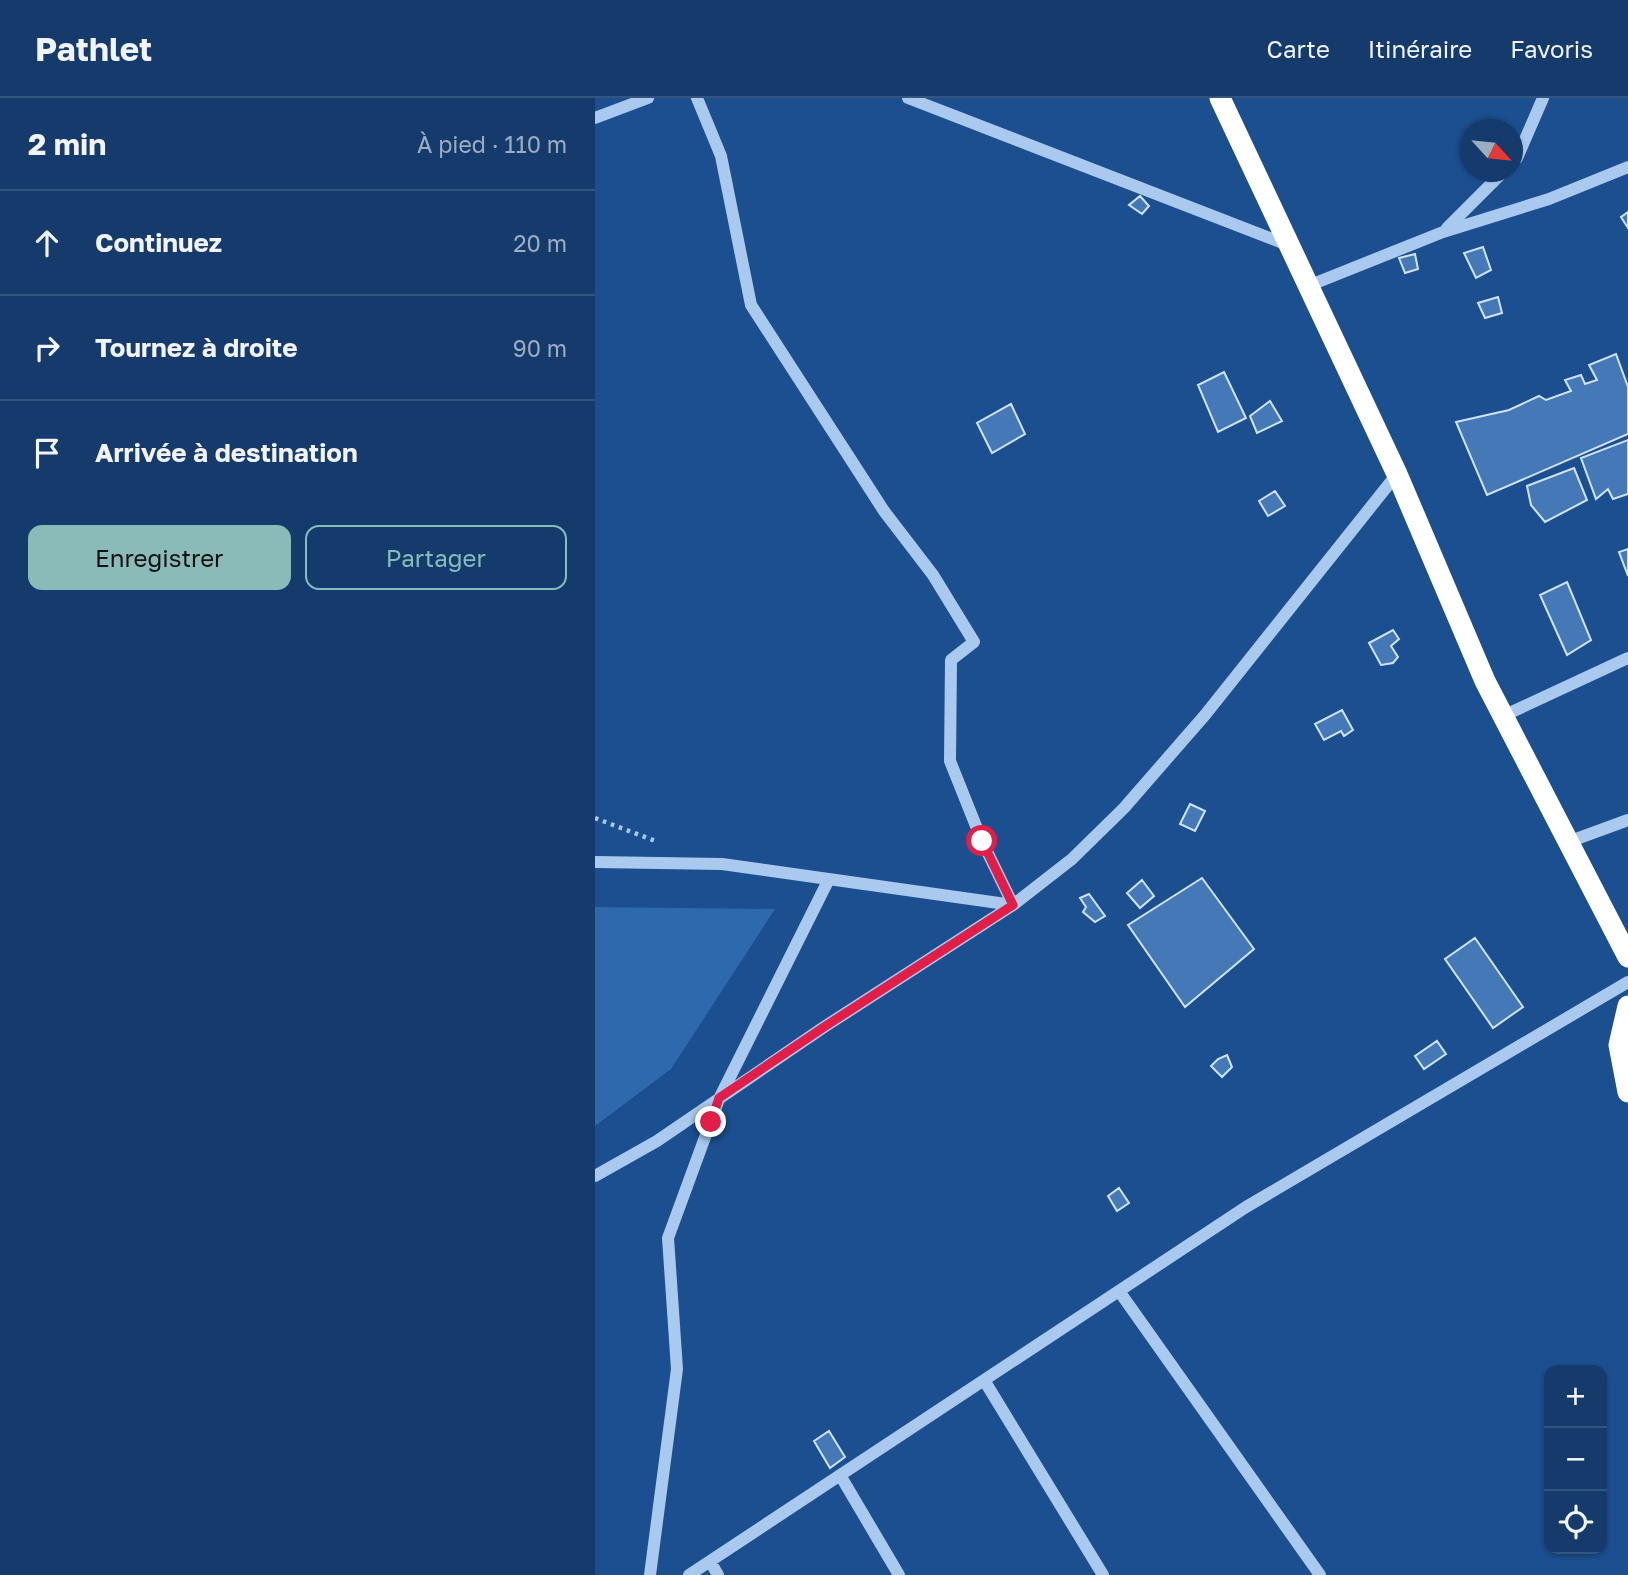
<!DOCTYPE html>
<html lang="fr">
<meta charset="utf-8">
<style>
body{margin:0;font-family:"Golos Text",sans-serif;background:#214673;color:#f1f3f6}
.controls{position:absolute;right:21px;bottom:21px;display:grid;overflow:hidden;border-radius:14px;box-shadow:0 2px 5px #0004}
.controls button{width:63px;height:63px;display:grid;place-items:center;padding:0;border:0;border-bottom:2px solid #33557e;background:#143b6b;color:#f1f3f6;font:35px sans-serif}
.compass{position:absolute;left:865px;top:21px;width:63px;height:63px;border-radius:50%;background:#143b6b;box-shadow:0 2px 5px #0004;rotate:117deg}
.stop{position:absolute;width:21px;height:21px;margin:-16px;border:5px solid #e11d48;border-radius:50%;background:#fff}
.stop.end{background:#e11d48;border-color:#fff;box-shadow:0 2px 7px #0008}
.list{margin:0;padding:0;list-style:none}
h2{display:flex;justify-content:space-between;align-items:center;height:91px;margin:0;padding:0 28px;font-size:30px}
h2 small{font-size:23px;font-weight:400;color:#9dadc1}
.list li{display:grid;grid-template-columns:46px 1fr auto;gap:21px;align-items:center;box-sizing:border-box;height:105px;padding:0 28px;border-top:2px solid #33557e}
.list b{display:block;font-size:26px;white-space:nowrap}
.list em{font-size:23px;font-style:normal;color:#9dadc1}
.actions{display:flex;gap:14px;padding:21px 28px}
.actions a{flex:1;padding:16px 0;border:2px solid #8bbbb9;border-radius:14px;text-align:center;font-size:24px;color:#8bbbb9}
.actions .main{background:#8bbbb9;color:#111}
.icon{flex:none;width:38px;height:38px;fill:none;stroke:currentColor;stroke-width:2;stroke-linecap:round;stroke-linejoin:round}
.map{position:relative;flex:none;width:1033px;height:1477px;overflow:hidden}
header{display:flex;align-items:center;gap:42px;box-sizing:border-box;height:98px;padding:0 35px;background:#143b6b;border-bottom:2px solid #33557e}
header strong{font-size:33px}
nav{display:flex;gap:38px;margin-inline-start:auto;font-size:24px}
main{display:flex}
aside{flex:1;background:#143b6b}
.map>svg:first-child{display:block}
.green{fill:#2e69ad}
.building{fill:#4478b7;stroke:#cfe3fa;stroke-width:2}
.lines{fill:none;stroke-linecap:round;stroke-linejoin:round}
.path{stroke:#a9c9ee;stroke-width:4.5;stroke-dasharray:3.5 5;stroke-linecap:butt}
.minor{stroke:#a9c9ee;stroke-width:12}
.highway{stroke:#fff;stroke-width:21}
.route{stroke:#e11d48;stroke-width:9}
</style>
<header>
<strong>Pathlet</strong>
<nav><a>Carte</a><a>Itinéraire</a><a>Favoris</a></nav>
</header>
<main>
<aside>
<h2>2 min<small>À pied · 110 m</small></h2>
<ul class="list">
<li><svg class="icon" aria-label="ahead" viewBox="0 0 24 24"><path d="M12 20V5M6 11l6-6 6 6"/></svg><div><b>Continuez</b></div><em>20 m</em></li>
<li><svg class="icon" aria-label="right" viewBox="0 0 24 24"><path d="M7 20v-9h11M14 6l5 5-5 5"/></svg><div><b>Tournez à droite</b></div><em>90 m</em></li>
<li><svg class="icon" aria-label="arrive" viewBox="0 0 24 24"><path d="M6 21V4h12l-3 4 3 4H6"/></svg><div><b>Arrivée à destination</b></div></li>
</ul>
<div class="actions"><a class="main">Enregistrer</a><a>Partager</a></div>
</aside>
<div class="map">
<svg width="1033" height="1477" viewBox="0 0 1033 1477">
<rect width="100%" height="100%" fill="#1b4f8f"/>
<path class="green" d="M0 809 180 811 76 971 0 1028Z"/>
<path class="building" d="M545 98 554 108 547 116 534 107Z
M1033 114V130L1026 119Z
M888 149 896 172 881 180 869 155Z
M820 156 823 171 810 175 804 160Z
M903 199 907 215 890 220 883 205Z
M1021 256 1033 289V336L892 397 861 324 914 312 944 298 951 302 976 293 970 282 986 277 990 286 1002 282 994 267Z
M629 274 651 320 623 334 603 287Z
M675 303 687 323 662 335 655 318Z
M416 306 430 336 397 355 382 325Z
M1033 342V396L1018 401 1013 391 1001 401 986 360Z
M979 370 992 402 950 424 936 407 932 388Z
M680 393 690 408 673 418 664 403Z
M1033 451V478L1024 454Z
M972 484 996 542 972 557 945 497Z
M798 532 804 541 796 548 803 559 798 565 786 567 774 545Z
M747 612 758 632 749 638 746 633 729 642 720 626Z
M595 706 610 713 600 733 585 726Z
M607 780 659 851 590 909 533 827Z
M547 782 559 798 545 810 532 795Z
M494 796 510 818 500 824 488 814 491 809 485 800Z
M880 840 928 909 898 930 850 861Z
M842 943 851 956 829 971 820 958Z
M632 957 637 969 627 979 616 968 623 961Z
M524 1090 534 1105 522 1113 513 1098Z
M234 1333 250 1359 235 1370 219 1343Z"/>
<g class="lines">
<path class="path" d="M0 720 63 744"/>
<path class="minor" d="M102 0 126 58 156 207 289 413 338 477 379 544 356 562 355 663 387 743 418 807
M313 0 693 147
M0 20 53 0
M918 64 922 60 948 0
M852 130 908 74
M713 188 848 134 954 101 1033 69
M908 618 1033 560
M973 744 1033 722
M0 764 127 766 418 807
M0 1078 62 1043 229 929 418 807 477 761 529 710 610 617 802 376
M524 1193 725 1477
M389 1282 508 1477
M245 1377 304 1477
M115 1463 123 1477
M55 1477 82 1271 73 1140 124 1001 234 781
M94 1477 651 1109 1033 884"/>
<path class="highway" d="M625 0 802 376 890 583 1033 859
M1033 908 1024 947 1033 994"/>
</g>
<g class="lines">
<path class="route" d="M116 1024 124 1000 229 929 418 807 387 743"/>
</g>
</svg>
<div class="controls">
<button>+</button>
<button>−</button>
<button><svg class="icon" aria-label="locate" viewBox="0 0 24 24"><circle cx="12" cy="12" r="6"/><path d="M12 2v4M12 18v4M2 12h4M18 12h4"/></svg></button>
</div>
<svg class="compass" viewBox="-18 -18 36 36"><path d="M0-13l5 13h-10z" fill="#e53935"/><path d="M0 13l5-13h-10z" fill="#9dadc1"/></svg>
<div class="stop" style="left:387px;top:743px"></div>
<div class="stop end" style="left:116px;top:1024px"></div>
</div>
</main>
